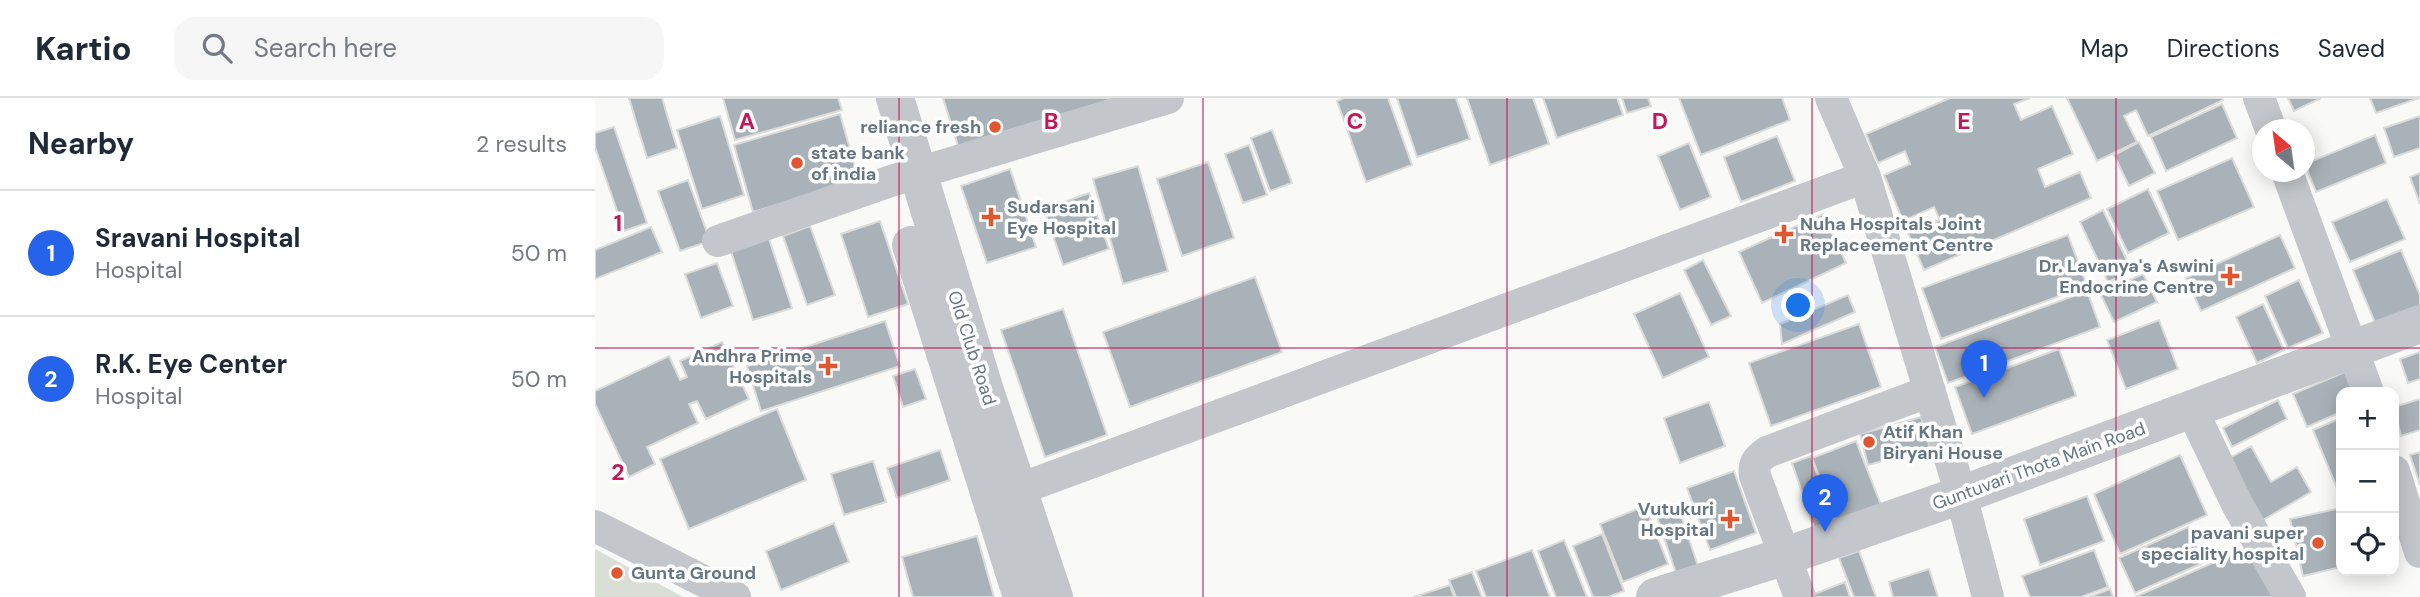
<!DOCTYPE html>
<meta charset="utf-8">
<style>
body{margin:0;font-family:"DM Sans",sans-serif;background:#f6f6f7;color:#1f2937}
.controls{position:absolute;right:21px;bottom:21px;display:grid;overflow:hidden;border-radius:14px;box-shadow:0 4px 18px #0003}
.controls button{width:63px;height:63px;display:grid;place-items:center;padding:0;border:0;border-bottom:2px solid #e0e1e3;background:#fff;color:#1f2937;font:35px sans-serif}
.compass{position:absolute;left:1657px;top:21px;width:63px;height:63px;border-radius:50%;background:#fff;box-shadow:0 4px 18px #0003;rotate:331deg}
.you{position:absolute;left:1204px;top:208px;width:24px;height:24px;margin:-18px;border:5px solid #fff;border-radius:50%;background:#1a73e8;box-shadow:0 0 0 10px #1a73e833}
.badge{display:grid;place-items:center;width:46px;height:46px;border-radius:50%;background:#2563eb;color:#fff;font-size:23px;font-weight:700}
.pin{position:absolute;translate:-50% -58px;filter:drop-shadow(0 2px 4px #0008)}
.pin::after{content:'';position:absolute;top:37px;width:24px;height:21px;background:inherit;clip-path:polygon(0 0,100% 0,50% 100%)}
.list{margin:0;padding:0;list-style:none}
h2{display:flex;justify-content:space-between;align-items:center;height:91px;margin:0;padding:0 28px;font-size:30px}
h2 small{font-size:23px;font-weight:400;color:#747a83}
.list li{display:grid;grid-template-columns:46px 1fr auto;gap:21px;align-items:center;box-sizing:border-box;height:126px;padding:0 28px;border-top:2px solid #e0e1e3}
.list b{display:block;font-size:26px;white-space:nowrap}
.list p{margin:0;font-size:23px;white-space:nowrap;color:#747a83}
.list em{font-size:23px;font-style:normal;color:#747a83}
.icon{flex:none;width:38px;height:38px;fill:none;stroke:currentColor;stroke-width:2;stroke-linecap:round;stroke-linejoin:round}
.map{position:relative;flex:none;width:1825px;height:499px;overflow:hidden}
header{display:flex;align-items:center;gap:42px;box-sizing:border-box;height:98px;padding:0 35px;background:#fff;border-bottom:2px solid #e0e1e3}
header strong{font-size:33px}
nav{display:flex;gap:38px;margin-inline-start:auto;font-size:24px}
.search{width:490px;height:63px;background:#f6f6f7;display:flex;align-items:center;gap:18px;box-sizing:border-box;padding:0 24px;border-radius:21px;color:#747a83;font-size:26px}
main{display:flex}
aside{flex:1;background:#fff}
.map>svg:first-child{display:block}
.green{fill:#d9ded6}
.building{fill:#a9b2b8;stroke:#dbdbd9;stroke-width:2}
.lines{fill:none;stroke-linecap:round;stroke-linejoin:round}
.minor{stroke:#c3c7cb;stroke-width:32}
.tertiary{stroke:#c3c7cb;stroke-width:38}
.grid{fill:none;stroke:#c2185b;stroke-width:2;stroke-opacity:0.55}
.poi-dot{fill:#e1552f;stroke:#fff;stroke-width:2.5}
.labels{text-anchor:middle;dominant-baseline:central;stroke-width:7;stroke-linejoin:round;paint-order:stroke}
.poi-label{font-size:18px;font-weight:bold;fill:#657682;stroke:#fff;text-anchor:end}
.street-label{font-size:18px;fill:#657682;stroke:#fff}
.grid-label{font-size:23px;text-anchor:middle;font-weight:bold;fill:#c2185b;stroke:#fff;stroke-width:7;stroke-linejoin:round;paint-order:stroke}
</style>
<header>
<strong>Kartio</strong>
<div class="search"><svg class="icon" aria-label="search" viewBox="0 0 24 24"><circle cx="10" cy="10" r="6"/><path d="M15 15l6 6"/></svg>Search here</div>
<nav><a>Map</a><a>Directions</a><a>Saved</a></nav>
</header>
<main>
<aside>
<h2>Nearby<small>2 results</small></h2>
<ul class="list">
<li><span class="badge">1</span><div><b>Sravani Hospital</b><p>Hospital</p></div><em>50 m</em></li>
<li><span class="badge">2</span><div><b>R.K. Eye Center</b><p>Hospital</p></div><em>50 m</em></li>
</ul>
</aside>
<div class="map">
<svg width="1825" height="499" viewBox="0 0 1825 499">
<rect width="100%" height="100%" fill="#f9f9f7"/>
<path class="green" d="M0 451 88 499H0Z"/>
<path class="building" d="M34 0H67L82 50 52 60Z
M128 0H243L247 12 140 42Z
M348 0H520L365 54Z
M749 0H793L817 67 771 84 742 3Z
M802 0H861L875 41 822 59Z
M872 0H938L954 46 895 67Z
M948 0H1022L1028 17 962 40Z
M1027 0H1053L1056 8 1032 15Z
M1084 0H1187L1195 22 1106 57Z
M1355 0H1435L1419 6 1426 22 1457 8 1478 56 1443 71 1450 89 1485 74 1496 100 1329 172 1313 135 1345 122 1339 109 1308 123 1289 77 1315 66 1310 53 1283 65 1271 36Z
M1472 0H1627L1628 2 1553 38 1541 12 1529 18 1542 44 1502 63Z
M1693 0H1726L1699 13Z
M1775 0H1824L1781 15Z
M1627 6 1642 40 1571 73 1556 39Z
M245 16 264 83 158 114 139 47Z
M125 18 149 97 107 111 82 32Z
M1825 18V50L1799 59 1789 30Z
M19 29 52 125 29 133 0 49V35Z
M677 32 697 85 675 93 656 40Z
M1780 37 1791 65 1721 94 1710 66Z
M1182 38 1200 83 1146 104 1129 59Z
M1544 44 1560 75 1534 88 1519 57Z
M1094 45 1116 99 1085 112 1063 58Z
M654 47 672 97 648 105 630 56Z
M1637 60 1659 109 1583 142 1562 93Z
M613 64 639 140 587 158 562 81Z
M543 68 573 173 528 186 498 81Z
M415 71 441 149 392 165 366 88Z
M1825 75V106L1815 79Z
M93 82 115 143 85 153 63 93Z
M1553 91 1574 135 1533 155 1512 111Z
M494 95 514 151 468 167 449 111Z
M1792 101 1810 141 1755 164 1737 124Z
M1508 112 1537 173 1513 184 1485 124Z
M1228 116 1251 165 1167 205 1144 154Z
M285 123 313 206 273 219 246 136Z
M215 128 240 197 212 207 188 138Z
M56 129 67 154 0 181V152Z
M1473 137 1492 188 1346 241 1327 190Z
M1685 137 1700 170 1606 213 1591 180Z
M173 138 197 210 158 222 135 150Z
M1806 152 1825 197V209L1781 227 1758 172Z
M1108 162 1136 218 1116 227 1089 172Z
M122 165 138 208 106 220 90 176Z
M1548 176 1562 204 1519 224 1505 195Z
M660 179 687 254 535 309 508 234Z
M1704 182 1728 235 1693 250 1670 198Z
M1492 193 1505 229 1353 285 1340 249Z
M1085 195 1114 259 1068 280 1039 216Z
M1253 197 1260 214 1187 246 1185 226Z
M1668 206 1689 252 1662 265 1641 219Z
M468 211 512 337 450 359 406 232Z
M1564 222 1583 271 1531 291 1512 242Z
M290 223 305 268 166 313 152 268Z
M1264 226 1286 289 1176 328 1154 265Z
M127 244 154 301 111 321 102 303 94 306 103 325 52 349 60 366 34 379 0 306V293L74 258 85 282 92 279 85 263Z
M1464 251 1481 298 1377 336 1360 289Z
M1825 254V281L1813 285 1805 261Z
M320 271 331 301 308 309 298 278Z
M1754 272 1763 294H1746V314L1712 329 1698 296Z
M1825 301V332L1806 338 1799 309Z
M1683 302 1692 321 1637 349 1628 330Z
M1114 304 1130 348 1085 365 1069 320Z
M182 311 211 382 94 431 65 361Z
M1326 319 1335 350 1273 367 1265 336Z
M1746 320V400L1718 332Z
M1261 343 1288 412 1244 430 1217 360Z
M1656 348 1676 384 1702 369 1716 394 1668 422 1633 361Z
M345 352 355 382 302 400 292 370Z
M1825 354V387L1815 357Z
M1585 357 1612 417 1525 456 1499 396Z
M1216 358 1242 434 1223 441 1197 365Z
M278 363 291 404 249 417 236 376Z
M1139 373 1161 435 1115 452 1092 390Z
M1492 398 1509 443 1445 467 1429 421Z
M1050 408 1073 466 1028 484 1005 426Z
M1083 408 1103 468 1081 475 1061 416Z
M1746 410V469L1708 478 1695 421Z
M239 425 254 464 186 492 171 453Z
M1593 429 1610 464 1540 495 1524 460Z
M1007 436 1029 493 1013 499H998L978 448Z
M382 438 399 499H318L307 459Z
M969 442 992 499H961L943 453Z
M1656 448 1678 499H1540Z
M937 452 955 499H891L881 473Z
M1499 452 1513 489 1486 499H1435L1427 478Z
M1264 453 1281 499H1259L1244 460Z
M1334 471 1343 499H1298L1294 484Z
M877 474 887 499H861L854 482Z
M1250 484 1255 499H1215L1214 498Z
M855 487 859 499H819Z
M1515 491 1518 499H1494Z"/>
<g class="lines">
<path class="minor" d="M1236 0 1270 79 1366 397 1393 499
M1664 0 1676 32
M1692 74 1773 294
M123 143 296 83 573 0
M1597 312 1642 406 1695 499
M1799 373 1825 454
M422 392 1270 79
M0 428 140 499
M1205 499 1160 378C1158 366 1162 361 1172 354L1335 293"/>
<path class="tertiary" d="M300 0 391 296 459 499
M316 147 427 499
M1060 499 1188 459 1366 397 1825 226"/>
</g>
<path class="grid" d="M304 0V499M608 0V499M912 0V499M1217 0V499M1521 0V499M0 250H1825"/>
<g class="poi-dot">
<circle cx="400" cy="29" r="7"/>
<circle cx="202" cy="65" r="7"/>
<path d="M392.5 108.5h7v7h7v7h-7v7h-7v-7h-7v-7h7z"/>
<path d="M1185.5 125.5h7v7h7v7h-7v7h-7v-7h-7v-7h7z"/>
<path d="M1631.5 167.5h7v7h7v7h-7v7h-7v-7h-7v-7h7z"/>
<path d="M229.5 257.5h7v7h7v7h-7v7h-7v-7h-7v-7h7z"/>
<circle cx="1274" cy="344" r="7"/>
<path d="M1131.5 410.5h7v7h7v7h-7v7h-7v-7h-7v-7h7z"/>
<circle cx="1723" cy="445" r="7"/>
<circle cx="22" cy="475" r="7"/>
</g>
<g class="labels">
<g class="poi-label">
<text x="386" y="29">reliance fresh</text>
<text x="216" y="55" text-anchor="start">state bank<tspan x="216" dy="21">of india</tspan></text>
<text x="412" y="109" text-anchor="start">Sudarsani<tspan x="412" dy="21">Eye Hospital</tspan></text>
<text x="1205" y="126" text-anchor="start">Nuha Hospitals Joint<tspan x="1205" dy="21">Replaceement Centre</tspan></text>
<text x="1619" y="168">Dr. Lavanya's Aswini<tspan x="1619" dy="21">Endocrine Centre</tspan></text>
<text x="217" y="258">Andhra Prime<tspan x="217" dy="21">Hospitals</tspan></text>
<text x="1288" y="334" text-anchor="start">Atif Khan<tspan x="1288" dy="21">Biryani House</tspan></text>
<text x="1119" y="411">Vutukuri<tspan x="1119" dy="21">Hospital</tspan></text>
<text x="1709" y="435">pavani super<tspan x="1709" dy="21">speciality hospital</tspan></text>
<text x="36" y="475" text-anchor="start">Gunta Ground</text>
</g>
<g class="street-label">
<text transform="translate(377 250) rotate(72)">Old Club Road</text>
<text transform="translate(1444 368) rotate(-20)">Guntuvari Thota Main Road</text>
</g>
</g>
<g class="grid-label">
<text x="152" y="31">A</text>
<text x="456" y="31">B</text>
<text x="760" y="31">C</text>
<text x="1065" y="31">D</text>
<text x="1369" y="31">E</text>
<text x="23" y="133">1</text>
<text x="23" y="382">2</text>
</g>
</svg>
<div class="controls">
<button>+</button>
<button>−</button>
<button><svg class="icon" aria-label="locate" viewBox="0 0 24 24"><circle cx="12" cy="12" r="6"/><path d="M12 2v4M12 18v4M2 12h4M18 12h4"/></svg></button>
</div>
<svg class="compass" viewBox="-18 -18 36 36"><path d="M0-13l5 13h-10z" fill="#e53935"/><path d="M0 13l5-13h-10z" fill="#747a83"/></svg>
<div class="you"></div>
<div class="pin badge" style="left:1389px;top:300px">1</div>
<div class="pin badge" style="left:1230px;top:434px">2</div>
</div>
</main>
